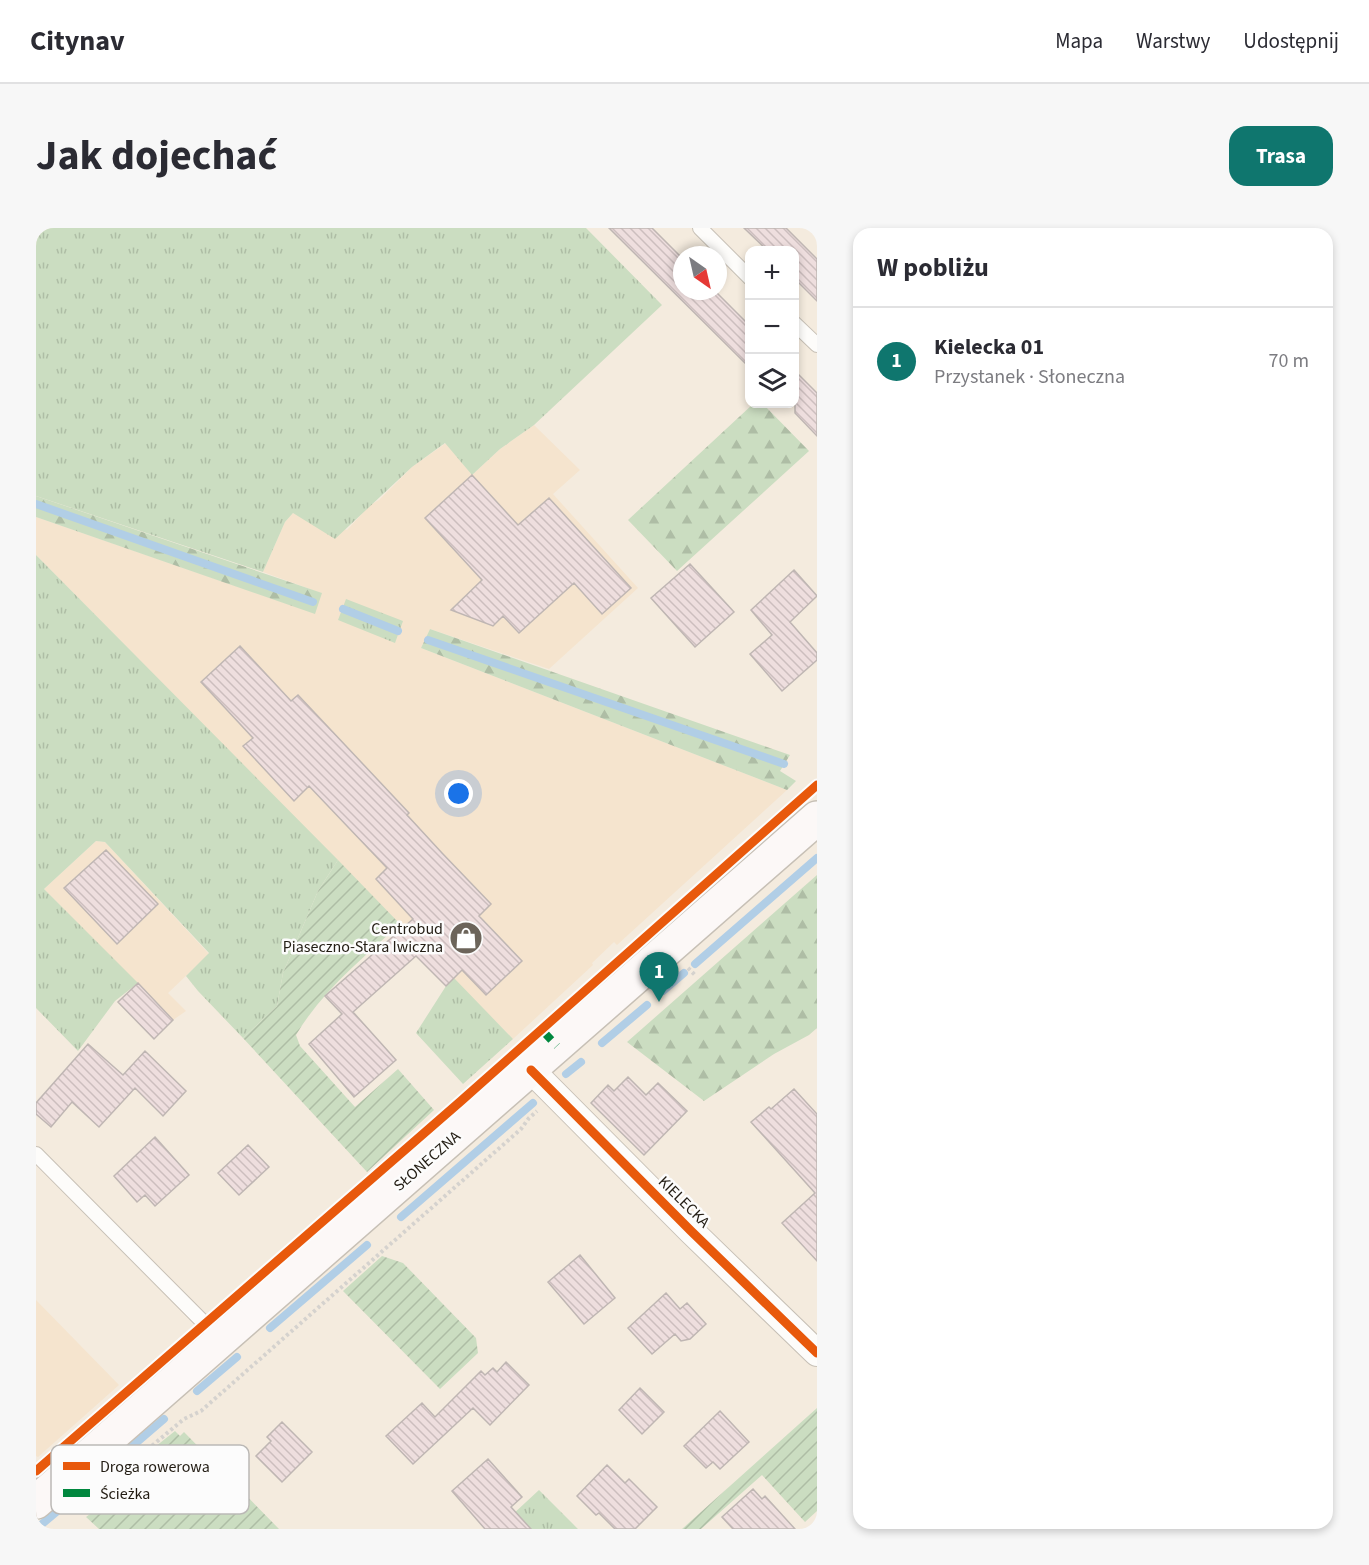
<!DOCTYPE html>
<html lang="pl">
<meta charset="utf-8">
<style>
body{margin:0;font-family:"Source Sans 3",sans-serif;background:#f7f7f7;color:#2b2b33}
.controls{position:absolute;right:18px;top:18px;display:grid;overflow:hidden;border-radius:12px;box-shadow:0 3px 9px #0003}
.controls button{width:54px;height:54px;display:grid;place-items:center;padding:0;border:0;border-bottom:2px solid #e1e1e2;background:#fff;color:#2b2b33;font:30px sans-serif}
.compass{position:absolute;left:637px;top:18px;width:54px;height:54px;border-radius:50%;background:#fff;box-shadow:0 3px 9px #0003;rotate:146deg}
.you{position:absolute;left:423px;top:566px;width:21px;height:21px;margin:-15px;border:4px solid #fff;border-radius:50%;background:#1a73e8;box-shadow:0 0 0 9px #1a73e833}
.badge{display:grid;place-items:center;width:39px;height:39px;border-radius:50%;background:#0f766e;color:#fff;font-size:20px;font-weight:700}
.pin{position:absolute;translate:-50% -50px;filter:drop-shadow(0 2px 3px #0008)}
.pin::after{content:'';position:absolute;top:32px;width:21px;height:18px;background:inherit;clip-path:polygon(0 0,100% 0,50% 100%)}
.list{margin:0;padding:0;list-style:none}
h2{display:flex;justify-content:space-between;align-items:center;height:78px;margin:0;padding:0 24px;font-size:26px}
h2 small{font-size:20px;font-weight:400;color:#7c7c81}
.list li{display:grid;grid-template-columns:39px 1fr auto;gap:18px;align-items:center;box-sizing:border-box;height:108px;padding:0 24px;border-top:2px solid #e1e1e2}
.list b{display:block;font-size:22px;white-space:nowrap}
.list p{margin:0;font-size:20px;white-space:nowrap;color:#7c7c81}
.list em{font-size:20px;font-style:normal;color:#7c7c81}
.icon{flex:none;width:33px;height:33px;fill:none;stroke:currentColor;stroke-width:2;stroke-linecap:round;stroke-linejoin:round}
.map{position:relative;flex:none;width:781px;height:1301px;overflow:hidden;border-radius:18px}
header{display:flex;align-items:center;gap:36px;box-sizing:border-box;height:84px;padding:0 30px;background:#fff;border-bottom:2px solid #e1e1e2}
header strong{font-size:28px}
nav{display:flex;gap:33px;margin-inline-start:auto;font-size:21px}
.intro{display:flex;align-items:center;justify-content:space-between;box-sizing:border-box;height:144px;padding:0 36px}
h1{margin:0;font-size:42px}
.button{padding:15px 27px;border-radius:18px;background:#0f766e;color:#fff;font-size:21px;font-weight:700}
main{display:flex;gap:36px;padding:0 36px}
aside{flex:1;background:#fff;border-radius:18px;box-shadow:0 3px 9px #0003}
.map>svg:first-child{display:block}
.built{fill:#f5e4ce}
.grass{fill:url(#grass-tufts)}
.forest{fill:url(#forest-firs)}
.garden{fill:url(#garden-furrows)}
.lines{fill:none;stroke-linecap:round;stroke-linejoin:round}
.stream{stroke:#b1cee6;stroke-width:8}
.building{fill:url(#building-back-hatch);stroke:#bfb6b3;stroke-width:1.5}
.service-casing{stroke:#c7c0b6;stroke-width:16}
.minor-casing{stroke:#c7c0b6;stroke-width:28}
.secondary-casing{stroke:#c7c0b6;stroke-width:36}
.path{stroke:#d5d2ce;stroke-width:4;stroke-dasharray:3 3;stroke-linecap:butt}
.service{stroke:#fdfcfa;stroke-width:14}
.minor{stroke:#fdfcfa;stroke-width:26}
.secondary{stroke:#fcf8f7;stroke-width:33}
.quiet{stroke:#00873e;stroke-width:8;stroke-dasharray:15 8;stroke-linecap:butt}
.cycleway-casing{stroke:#fcfcfc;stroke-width:13}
.cycleway{stroke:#e8590c;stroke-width:9}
.labels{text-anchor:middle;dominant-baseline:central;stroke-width:5;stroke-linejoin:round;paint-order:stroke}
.poi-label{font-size:16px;fill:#221c13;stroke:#fcfcfc;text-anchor:end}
.street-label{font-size:16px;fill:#221c13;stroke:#fcfcfc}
.key{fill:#fcfcfc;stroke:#bbb9b6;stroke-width:1.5}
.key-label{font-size:16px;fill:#221c13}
</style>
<header>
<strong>Citynav</strong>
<nav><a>Mapa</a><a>Warstwy</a><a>Udostępnij</a></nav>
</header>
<div class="intro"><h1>Jak dojechać</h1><a class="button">Trasa</a></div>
<main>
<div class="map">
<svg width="781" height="1301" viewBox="0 0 781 1301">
<defs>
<pattern id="grass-tufts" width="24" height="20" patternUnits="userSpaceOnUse" patternTransform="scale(1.5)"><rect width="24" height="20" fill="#cbddc1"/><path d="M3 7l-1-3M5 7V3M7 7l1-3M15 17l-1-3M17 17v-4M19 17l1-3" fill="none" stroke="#aebda5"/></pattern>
<pattern id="forest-firs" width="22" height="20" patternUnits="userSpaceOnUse" patternTransform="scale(1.5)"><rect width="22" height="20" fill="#cbddc1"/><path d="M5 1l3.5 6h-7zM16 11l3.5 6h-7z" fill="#aebda5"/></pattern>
<pattern id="garden-furrows" width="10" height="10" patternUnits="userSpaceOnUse" patternTransform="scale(1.5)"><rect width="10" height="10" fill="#cbddc1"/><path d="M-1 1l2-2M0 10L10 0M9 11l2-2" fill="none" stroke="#aebda5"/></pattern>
<pattern id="building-back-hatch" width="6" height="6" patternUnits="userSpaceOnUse" patternTransform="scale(1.5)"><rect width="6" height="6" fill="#eedede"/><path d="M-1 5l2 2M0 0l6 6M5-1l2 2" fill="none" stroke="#ccbebe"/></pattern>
</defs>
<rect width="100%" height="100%" fill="#f4ebde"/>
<path class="built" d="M498 197 544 242 517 266 602 360 513 441 394 401 385 420 751 562 581 717 578 714 556 735 557 737 477 811 0 327V289L278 385 285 365 227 344 249 294 257 285 311 302 334 277 343 272 376 239 410 215 436 247 464 221Z
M60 613 69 614 173 726 132 765 150 783 137 792 8 661Z
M0 1072 83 1157 2 1229 0 1228Z"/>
<path class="grass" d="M0 0H550L626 77 498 197 464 221 436 247 409 215 376 239 299 311 257 285 249 294 227 344 0 268Z
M0 327 302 632 282 663 247 745 241 778 207 810 162 763 150 748 173 725 69 614 60 613 8 661 102 755 79 773 42 823 0 780Z
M310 371 367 393 359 415 302 392Z
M418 750 477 811 427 856 380 805 410 758Z
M503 1262 542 1301H461Z"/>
<path class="forest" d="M717 176H727L773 223 641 343 592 292Z
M0 268 286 365 279 386 0 289Z
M394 401 754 527 744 543 760 553 751 562 385 420Z
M781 647V800L773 807 738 826 668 873 591 814Z"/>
<path class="garden" d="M302 632 364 696C326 731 286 763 260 807L264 818 319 879 362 841 398 882 331 944 207 810 241 778 247 745 282 663Z
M346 1028 367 1035 440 1110 442 1125 404 1161 307 1063Z
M781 1180V1283L769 1294 726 1247 665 1301H646Z
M139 1203 144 1208 148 1204 243 1301H63L50 1289 70 1274 66 1269 103 1237 100 1234Z"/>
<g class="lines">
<path class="stream" d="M0 276 277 374
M307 381 362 403
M392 412 748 536
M659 736 781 630
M627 763 648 745
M566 815 611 777
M530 846 545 834
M365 989 497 875
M234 1100 331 1017
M161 1163 201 1129
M57 1252 128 1191
M0 1301 24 1281"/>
</g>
<path class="building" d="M573 0H616L646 30V63H679L714 98V140Z
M708 0H750L781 31V73L759 51V22H731Z
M759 143 781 165V208L759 185Z
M436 247 482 297 513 270 595 360 566 386 538 355 483 405 467 388 457 398 415 382 446 352 389 290Z
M654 336 698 384 659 419 615 370Z
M758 342 781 368 754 394 781 425V432L746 463 714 426 736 407 715 382Z
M204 418 255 473 262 467 373 585 371 587 406 625 455 676 443 688 486 733 450 767 426 742 410 758 380 728 317 784 360 832 318 869 273 816 306 786 289 768 377 691 340 651 351 640 273 558 258 573 207 518 217 510 165 454Z
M70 622 122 676 81 716 28 660Z
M102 755 137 792 118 811 82 774Z
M52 816 87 847 109 823 150 863 127 888 99 860 63 899 36 874 15 899 0 886V875Z
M592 849 610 867 622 855 651 883 608 927 555 875 572 857 578 863Z
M758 861 781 886V1033L746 995 779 965 715 894 733 879 735 881Z
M119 909 153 947 119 978 109 967 101 974 78 948Z
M212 917 233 939 203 967 182 945Z
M544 1027 579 1070 548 1096 512 1054Z
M630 1065 644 1081 651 1075 670 1096 654 1111 645 1113 639 1106 616 1126 592 1100Z
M470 1134 493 1157 454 1197 437 1180 377 1236 350 1208 386 1175 399 1189 445 1143 449 1147 457 1140 461 1144Z
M604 1160 628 1184 606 1206 583 1182Z
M684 1183 713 1214 684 1241 677 1234 670 1240 648 1218Z
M246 1194 276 1224 246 1254 220 1228 235 1213 231 1209Z
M452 1231 486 1269 475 1279 495 1301H449L416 1263Z
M571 1237 589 1255 593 1251 621 1279 599 1301H579L563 1285 560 1287 541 1268Z
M717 1261 726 1271 729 1268 759 1301H697L686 1289Z"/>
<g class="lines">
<g class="service-casing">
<path id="service" d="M664 0 714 50
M758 95 781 117
M0 926 185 1112"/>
</g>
<g class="minor-casing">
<path id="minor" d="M495 842 655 1003 781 1125"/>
</g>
<g class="secondary-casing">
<path id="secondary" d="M0 1274 781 590"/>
</g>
<path class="path" d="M652 740 660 748
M70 1256 148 1191 165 1183 485 901 493 890 501 883"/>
<use href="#service" class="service"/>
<use href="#minor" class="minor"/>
<use href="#secondary" class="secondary"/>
<path class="quiet" d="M505 801 521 818"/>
<g class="cycleway-casing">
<path id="cycleway" d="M495 842 655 1003 781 1125
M0 1243 425 873 781 557"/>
</g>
<use href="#cycleway" class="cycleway"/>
</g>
<defs>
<g id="shop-disc" transform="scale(1.725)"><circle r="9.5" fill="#6c645a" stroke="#fcfcfc"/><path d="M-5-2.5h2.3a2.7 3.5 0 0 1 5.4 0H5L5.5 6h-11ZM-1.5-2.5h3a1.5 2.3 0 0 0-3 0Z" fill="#fff"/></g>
</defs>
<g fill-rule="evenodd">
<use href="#shop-disc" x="430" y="710"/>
</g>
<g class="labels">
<g class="poi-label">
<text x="407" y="701">Centrobud<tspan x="407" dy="18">Piaseczno-Stara Iwiczna</tspan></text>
</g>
<g class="street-label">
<text transform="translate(391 933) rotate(-41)">SŁONECZNA</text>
<text transform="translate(648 974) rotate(45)">KIELECKA</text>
</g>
</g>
<rect x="15" y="1217" width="198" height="69" rx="9" class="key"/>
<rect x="27" y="1234" width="27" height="8" fill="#e8590c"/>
<rect x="27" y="1261" width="27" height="8" fill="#00873e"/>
<g class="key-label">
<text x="64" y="1244">Droga rowerowa</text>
<text x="64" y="1271">Ścieżka</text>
</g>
</svg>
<div class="controls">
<button>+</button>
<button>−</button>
<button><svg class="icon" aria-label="layers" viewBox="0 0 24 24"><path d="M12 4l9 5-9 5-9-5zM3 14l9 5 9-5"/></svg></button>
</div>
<svg class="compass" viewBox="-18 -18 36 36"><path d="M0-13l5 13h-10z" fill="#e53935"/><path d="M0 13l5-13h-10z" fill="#7c7c81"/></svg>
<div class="you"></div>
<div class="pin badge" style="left:623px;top:774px">1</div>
</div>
<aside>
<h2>W pobliżu<small></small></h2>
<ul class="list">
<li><span class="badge">1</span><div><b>Kielecka 01</b><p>Przystanek · Słoneczna</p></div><em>70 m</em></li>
</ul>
</aside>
</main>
